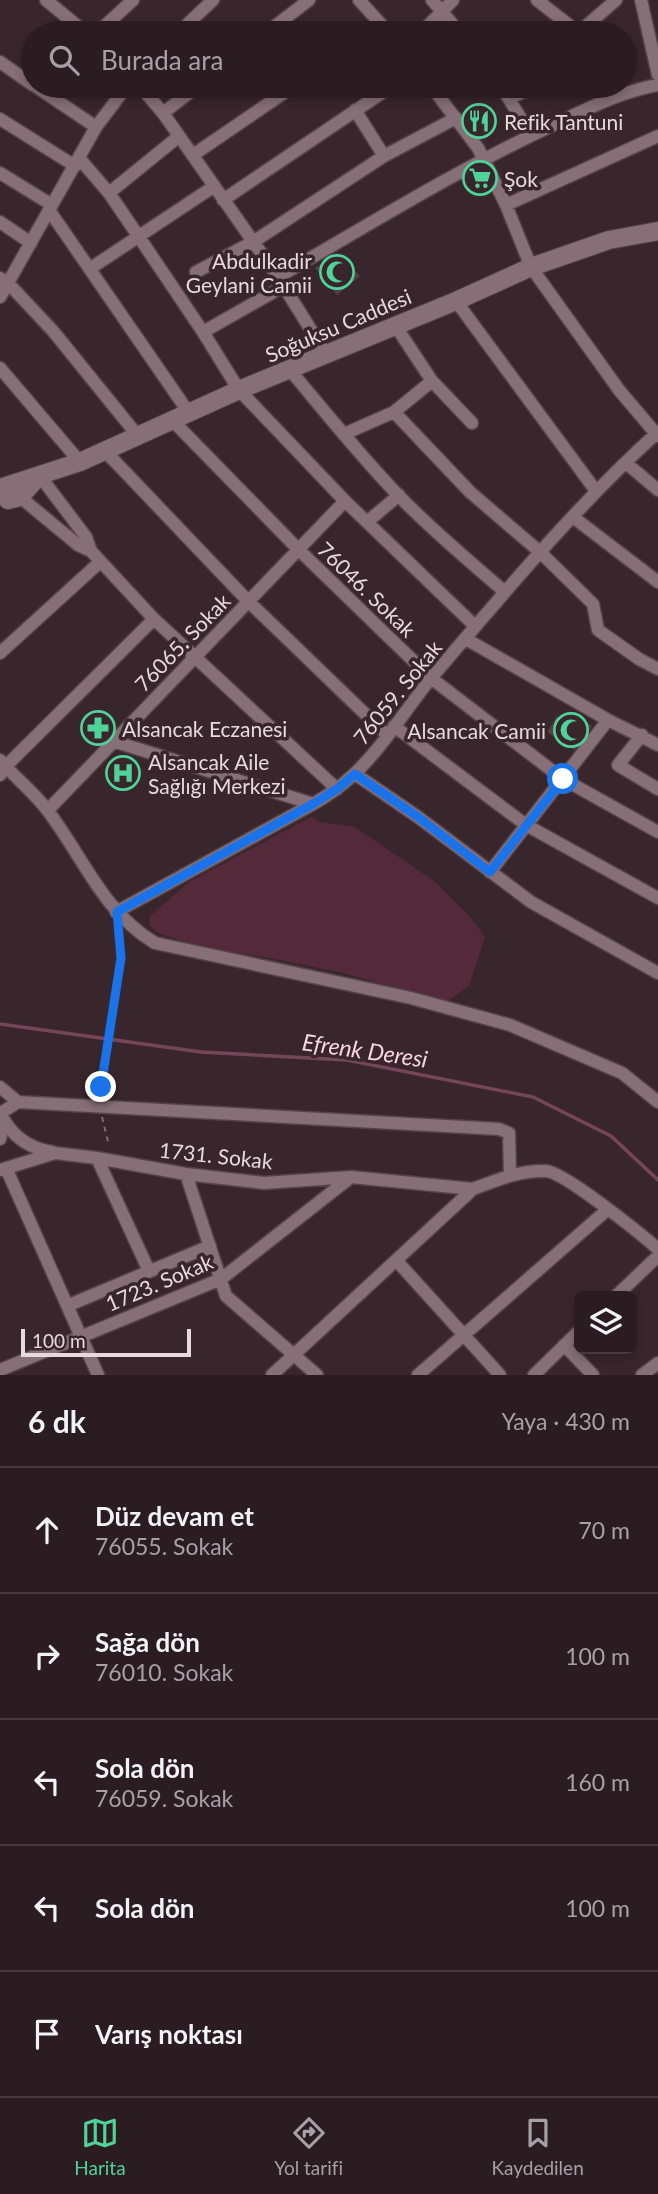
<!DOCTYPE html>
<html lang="tr">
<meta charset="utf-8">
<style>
body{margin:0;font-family:Lato,sans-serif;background:#33252a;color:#f1f3f6}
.controls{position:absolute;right:21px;bottom:21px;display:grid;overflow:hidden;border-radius:10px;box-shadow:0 4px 10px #0003}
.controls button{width:63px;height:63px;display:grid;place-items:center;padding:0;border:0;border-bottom:2px solid #473a3f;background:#2b1c21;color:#f1f3f6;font:35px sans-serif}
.scale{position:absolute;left:21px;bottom:18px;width:170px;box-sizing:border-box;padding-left:7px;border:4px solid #e7dade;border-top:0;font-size:19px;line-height:24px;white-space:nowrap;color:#e7dade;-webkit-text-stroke:5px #39262c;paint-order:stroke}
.stop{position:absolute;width:21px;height:21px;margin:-16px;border:5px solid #1a73e8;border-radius:50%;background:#fff}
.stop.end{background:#1a73e8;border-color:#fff;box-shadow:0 2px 7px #0008}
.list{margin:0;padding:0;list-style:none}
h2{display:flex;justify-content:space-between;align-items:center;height:91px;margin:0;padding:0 28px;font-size:30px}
h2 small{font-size:23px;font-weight:400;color:#a6a1a5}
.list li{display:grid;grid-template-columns:46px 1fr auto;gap:21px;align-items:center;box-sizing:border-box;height:126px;padding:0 28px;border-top:2px solid #473a3f}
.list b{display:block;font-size:26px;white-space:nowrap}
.list p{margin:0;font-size:23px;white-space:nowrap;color:#a6a1a5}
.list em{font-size:23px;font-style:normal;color:#a6a1a5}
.icon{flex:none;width:38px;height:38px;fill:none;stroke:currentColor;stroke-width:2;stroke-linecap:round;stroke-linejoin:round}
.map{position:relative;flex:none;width:658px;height:1375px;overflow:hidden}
.search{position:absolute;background:#2b1c21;box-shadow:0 4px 10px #0003;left:21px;right:21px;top:21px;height:77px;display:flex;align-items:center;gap:18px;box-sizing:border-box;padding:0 24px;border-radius:38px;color:#a6a1a5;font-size:26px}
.sheet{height:721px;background:#2b1c21}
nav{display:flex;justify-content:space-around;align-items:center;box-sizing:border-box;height:98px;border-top:2px solid #473a3f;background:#2b1c21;font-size:19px;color:#a6a1a5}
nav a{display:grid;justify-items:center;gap:4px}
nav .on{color:#4fd399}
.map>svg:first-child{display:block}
.green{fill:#542a3a}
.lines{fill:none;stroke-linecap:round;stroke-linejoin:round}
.stream{stroke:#754657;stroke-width:3.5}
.building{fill:#543f46}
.street-casing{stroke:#544349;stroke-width:15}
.secondary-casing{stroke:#544349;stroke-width:20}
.path{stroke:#7f6e73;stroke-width:2;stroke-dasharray:5 5;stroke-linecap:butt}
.street{stroke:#866f76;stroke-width:12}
.secondary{stroke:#866f76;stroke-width:18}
.route{stroke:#1a73e8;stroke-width:9}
.labels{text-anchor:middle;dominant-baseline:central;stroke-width:7;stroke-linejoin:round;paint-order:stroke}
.poi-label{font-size:21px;fill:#e7dade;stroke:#39262c;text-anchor:start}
.street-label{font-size:21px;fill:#e7dade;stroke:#39262c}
.water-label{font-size:23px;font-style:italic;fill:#f7d6e0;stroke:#39262c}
</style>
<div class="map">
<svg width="658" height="1375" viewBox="0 0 658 1375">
<rect width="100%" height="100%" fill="#39262c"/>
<path class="green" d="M311 817 320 822 355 827 434 881 470 917 485 937 469 986 446 1002 343 973 271 958 201 948 156 932 150 925V916L189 882Z"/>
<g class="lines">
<path class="stream" d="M0 1024 201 1052 347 1060 533 1097 611 1136 658 1180"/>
</g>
<path class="building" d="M338 253 360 276 337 295 315 268Z
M569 711 592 726 574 750 547 732 557 716 563 720Z"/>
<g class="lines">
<g class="street-casing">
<path id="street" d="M46 0 86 33
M359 0 389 33
M432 0 460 33
M537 0 579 33
M641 0 658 75
M97 33 133 0
M178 33 213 0
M266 33 309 0
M366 33 380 23
M421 33 453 0
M578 33 616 0
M0 62 33 85
M35 86 96 127
M140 86 163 113 278 277 326 354
M431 86 478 148 506 205 531 267 619 390 658 436
M501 86 531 135
M509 99 535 86
M355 110 384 156
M163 113 198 86
M0 119 75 166
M193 155 294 86
M79 158 109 193 139 237 203 332 239 390 345 501 475 626
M0 173 52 205
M109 193 178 137
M223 200 392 86
M506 205 658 136
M49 210 189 413
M0 222 31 243
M91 268 213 187
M196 272 253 242 384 156 456 118
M278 277C367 226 455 171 549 127 585 110 619 92 658 85
M0 278 8 283 53 331 138 436
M0 297 96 127 127 86
M456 301 596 491
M395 325 432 381 472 423
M203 332 284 286
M0 368 80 462
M290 370C326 413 361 457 400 497 433 531 469 561 505 592
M394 412 470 492 540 552 593 604 598 630 639 659 658 669
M172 420 298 549 431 678 563 779 658 832
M344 434 394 412 432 381
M105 451 248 601 387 735
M626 463 658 490
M40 476 86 537 91 551 154 619 337 789
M20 497 78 545 91 551
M573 517 658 582
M367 522 399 495
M466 639 608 720 658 745
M0 653 100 562
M394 726 526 825 658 898
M642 735 618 765 658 789
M113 741 313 804
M0 760C15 778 34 792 48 811 83 857 103 912 155 943L411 998 510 1025 622 1073 658 1102
M355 774 418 817 531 902 658 973
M0 775 6 766 154 619
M48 810 345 501
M490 872 608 720
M116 912 313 804C327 796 340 787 352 776 383 748 406 708 433 676 505 592 576 506 658 432
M0 1087 18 1102
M0 1112C10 1135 27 1148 52 1152
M1 1113 18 1102 499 1129 509 1133 510 1174
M0 1139 4 1123
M97 1158 149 1271
M6 1168 98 1375
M0 1170 55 1153 97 1158 186 1174 264 1183 351 1177 473 1189
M186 1174 226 1296 317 1375
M396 1260 500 1375
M616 1296 658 1256
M69 1305 210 1246
M564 1345 593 1375
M0 1370 221 1279 351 1177
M272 1375 473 1189C497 1180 520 1170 546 1171 564 1172 641 1234 658 1249
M418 1375 607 1210
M534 1375 579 1331
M642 1375 658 1363"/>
</g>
<g class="secondary-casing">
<path id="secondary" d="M3 487 80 462 239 390 456 301 531 267 609 240 658 231
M8 500 20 497 37 478"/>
</g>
<path class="path" d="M101 1094V1080L122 958 118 930
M102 1117 109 1146"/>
<use href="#street" class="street"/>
<use href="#secondary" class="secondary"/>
</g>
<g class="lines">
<path class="route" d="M101 1087 121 958 117 912 313 804 337 789 355 774 418 817 490 872 563 779"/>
</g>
<defs>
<g id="restaurant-ring" transform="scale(1.75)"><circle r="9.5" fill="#39262c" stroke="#4fd399" stroke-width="1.5"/><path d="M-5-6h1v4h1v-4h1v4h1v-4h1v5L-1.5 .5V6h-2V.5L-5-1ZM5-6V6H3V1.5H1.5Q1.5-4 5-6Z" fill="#4fd399"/></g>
<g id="supermarket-ring" transform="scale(1.75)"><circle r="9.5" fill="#39262c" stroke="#4fd399" stroke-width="1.5"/><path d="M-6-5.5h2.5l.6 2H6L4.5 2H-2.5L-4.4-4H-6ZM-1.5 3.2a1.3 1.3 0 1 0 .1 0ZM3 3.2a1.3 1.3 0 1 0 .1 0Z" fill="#4fd399"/></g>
<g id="mosque-ring" transform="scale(1.75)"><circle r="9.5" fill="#39262c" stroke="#4fd399" stroke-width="1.5"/><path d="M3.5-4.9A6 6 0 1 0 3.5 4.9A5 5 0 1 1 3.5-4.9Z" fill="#4fd399"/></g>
<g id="pharmacy-ring" transform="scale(1.75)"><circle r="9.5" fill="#39262c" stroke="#4fd399" stroke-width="1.5"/><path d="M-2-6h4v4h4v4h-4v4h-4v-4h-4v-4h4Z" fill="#4fd399"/></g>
<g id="hospital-ring" transform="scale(1.75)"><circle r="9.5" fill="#39262c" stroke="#4fd399" stroke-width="1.5"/><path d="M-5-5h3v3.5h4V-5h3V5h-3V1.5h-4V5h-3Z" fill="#4fd399"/></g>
</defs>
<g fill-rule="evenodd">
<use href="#restaurant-ring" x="479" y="121"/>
<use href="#supermarket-ring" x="480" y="178"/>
<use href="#mosque-ring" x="337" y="272"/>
<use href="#pharmacy-ring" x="98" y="728"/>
<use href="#mosque-ring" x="571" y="730"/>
<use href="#hospital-ring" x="123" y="773"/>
</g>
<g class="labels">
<g class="poi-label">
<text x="504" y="121">Refik Tantuni</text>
<text x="504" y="178">Şok</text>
<text x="312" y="260" text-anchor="end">Abdulkadir<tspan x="312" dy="24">Geylani Camii</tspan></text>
<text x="122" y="728">Alsancak Eczanesi</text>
<text x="546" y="730" text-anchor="end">Alsancak Camii</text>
<text x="148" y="761">Alsancak Aile<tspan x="148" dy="24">Sağlığı Merkezi</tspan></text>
</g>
<g class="street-label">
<text transform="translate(338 325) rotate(-23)">Soğuksu Caddesi</text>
<text transform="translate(367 589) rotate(44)">76046. Sokak</text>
<text transform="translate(182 642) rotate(-46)">76065. Sokak</text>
<text transform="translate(397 692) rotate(-51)">76059. Sokak</text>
<text transform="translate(216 1155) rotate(6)">1731. Sokak</text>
<text transform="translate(159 1282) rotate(-23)">1723. Sokak</text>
</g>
<g class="water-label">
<text transform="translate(365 1050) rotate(8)">Efrenk Deresi</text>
</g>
</g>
</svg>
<div class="controls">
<button><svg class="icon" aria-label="layers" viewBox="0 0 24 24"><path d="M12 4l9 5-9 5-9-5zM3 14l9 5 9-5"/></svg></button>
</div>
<div class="scale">100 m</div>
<div class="stop" style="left:563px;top:779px"></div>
<div class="stop end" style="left:101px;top:1087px"></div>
<div class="search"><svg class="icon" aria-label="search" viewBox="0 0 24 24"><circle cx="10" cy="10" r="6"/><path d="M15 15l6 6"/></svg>Burada ara</div>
</div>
<section class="sheet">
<h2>6 dk<small>Yaya · 430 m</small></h2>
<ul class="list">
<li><svg class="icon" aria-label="ahead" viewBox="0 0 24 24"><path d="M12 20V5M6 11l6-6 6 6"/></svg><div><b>Düz devam et</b><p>76055. Sokak</p></div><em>70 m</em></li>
<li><svg class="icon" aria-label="right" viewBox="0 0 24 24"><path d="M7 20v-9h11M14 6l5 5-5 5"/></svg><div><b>Sağa dön</b><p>76010. Sokak</p></div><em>100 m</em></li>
<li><svg class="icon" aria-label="left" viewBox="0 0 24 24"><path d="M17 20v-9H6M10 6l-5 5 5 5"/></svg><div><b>Sola dön</b><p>76059. Sokak</p></div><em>160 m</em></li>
<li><svg class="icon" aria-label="left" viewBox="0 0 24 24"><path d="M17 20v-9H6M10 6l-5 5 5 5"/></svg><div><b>Sola dön</b></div><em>100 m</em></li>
<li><svg class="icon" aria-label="arrive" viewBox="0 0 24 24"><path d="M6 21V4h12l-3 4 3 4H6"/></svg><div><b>Varış noktası</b></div></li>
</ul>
</section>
<nav>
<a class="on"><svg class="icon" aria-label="map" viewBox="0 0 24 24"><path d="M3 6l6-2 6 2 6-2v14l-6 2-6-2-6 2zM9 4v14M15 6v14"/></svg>Harita</a>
<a><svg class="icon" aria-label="directions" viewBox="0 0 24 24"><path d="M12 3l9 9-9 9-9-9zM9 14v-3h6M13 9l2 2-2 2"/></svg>Yol tarifi</a>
<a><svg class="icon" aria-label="saved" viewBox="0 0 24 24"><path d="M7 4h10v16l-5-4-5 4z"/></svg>Kaydedilen</a>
</nav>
